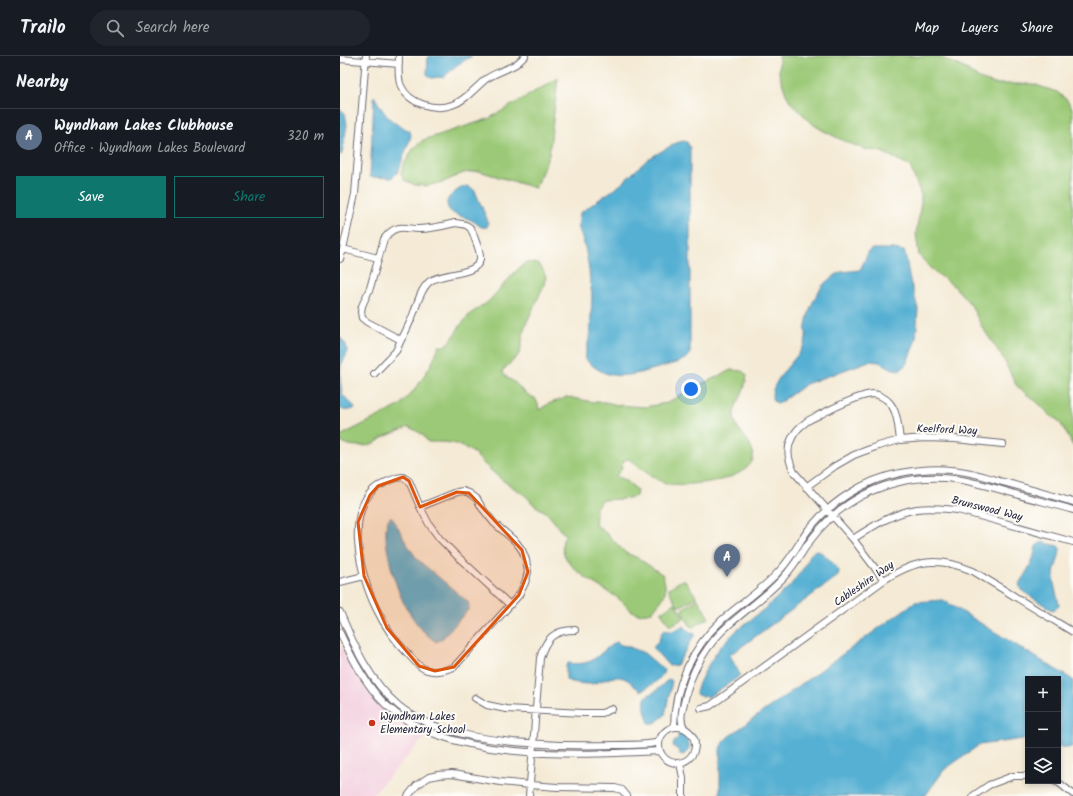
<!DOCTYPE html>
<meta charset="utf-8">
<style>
body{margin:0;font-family:Kalam,sans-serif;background:#20242c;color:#f1f3f6}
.controls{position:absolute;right:12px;bottom:12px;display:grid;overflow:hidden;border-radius:0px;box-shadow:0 2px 6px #0003}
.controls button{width:36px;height:36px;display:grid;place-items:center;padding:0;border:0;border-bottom:1px solid #363941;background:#171b24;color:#f1f3f6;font:20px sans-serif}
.you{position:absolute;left:351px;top:333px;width:14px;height:14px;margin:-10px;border:3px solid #fff;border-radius:50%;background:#1a73e8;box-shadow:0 0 0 6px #1a73e833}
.badge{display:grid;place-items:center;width:26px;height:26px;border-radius:50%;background:#0f766e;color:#fff;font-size:13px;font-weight:700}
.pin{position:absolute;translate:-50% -33px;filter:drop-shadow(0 1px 2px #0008)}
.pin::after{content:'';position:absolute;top:21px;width:14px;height:12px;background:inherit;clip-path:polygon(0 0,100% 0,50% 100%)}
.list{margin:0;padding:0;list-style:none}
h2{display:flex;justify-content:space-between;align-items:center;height:52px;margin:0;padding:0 16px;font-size:17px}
h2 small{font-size:13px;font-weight:400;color:#9ea1a6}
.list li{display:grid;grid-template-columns:26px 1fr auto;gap:12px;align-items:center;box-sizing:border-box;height:56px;padding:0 16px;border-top:1px solid #363941}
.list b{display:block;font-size:15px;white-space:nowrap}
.list p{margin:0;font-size:13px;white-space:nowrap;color:#9ea1a6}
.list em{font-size:13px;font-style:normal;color:#9ea1a6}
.actions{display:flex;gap:8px;padding:12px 16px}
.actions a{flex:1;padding:9px 0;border:1px solid #0f766e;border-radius:0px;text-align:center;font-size:14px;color:#0f766e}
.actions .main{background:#0f766e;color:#fff}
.icon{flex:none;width:22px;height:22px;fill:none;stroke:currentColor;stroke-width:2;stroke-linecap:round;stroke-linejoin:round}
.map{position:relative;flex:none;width:733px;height:740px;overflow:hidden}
header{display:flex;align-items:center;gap:24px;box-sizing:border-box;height:56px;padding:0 20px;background:#171b24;border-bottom:1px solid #363941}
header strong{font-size:19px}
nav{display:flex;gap:22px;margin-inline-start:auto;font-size:14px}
.search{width:280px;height:36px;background:#20242c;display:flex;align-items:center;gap:10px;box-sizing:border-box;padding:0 14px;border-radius:22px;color:#9ea1a6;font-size:15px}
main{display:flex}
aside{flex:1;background:#171b24}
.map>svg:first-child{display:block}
.built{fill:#f3cfdf}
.green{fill:#9bc977;stroke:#5e7659}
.water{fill:#56b0d3;stroke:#3c6987}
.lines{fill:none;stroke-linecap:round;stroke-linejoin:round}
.minor-casing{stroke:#6c6871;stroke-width:8}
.minor{stroke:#fff;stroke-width:6}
.marked{fill:#de560e;fill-opacity:0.2;stroke:#de560e;stroke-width:3;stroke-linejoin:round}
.poi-dot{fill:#c8321e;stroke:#fdfcf7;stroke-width:1.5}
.labels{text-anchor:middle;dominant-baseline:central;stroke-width:4;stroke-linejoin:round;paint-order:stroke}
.street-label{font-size:11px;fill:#22223b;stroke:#fdfcf7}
.poi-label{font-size:11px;fill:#22223b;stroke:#fdfcf7;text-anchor:start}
</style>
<header>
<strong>Trailo</strong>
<div class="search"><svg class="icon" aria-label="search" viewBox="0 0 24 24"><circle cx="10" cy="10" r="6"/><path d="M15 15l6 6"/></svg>Search here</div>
<nav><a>Map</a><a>Layers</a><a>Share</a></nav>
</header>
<main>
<aside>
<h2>Nearby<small></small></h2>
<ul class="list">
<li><span class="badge" style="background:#5c6f8a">A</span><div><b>Wyndham Lakes Clubhouse</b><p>Office · Wyndham Lakes Boulevard</p></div><em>320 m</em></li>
</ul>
<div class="actions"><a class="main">Save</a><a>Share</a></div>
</aside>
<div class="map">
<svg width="733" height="740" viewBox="0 0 733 740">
<rect width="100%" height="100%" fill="#fdfcf7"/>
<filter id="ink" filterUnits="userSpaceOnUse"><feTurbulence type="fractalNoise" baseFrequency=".025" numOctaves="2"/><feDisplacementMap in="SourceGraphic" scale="8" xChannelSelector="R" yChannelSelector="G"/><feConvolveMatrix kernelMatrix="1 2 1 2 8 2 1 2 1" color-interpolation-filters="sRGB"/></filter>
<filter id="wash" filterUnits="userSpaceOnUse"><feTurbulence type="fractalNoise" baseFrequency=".012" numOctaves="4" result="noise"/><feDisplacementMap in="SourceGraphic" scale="16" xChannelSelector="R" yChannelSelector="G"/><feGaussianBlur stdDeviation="0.9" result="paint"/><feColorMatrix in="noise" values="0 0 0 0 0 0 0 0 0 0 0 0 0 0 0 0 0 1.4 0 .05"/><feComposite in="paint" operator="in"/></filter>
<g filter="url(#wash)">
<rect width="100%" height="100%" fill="#f4ead5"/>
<path class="built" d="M0 588 7 603 17 618 25 631 36 644 46 654 57 663 71 672 87 679 31 740H0Z"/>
<path class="green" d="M439 0H598L628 14 639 23 655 28H693L717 36 727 44 733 54V390L724 373 718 364 712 361 697 346 685 337 676 329 663 302 642 271 631 249 615 231 591 213 579 199 576 178 581 147V139L570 110 542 96 524 93 504 85 484 75 474 69 451 47 446 38 439 17Z
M218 22 209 99 195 132 139 115 123 117 106 125 87 130 75 129 64 124 61 118 63 110 73 93 83 84 148 63Z
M186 206 199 208 203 214 206 221 204 229 185 270 180 296 177 301 162 315C165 321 168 322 174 326 183 334 182 337 195 342L198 348 199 354 208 348 227 341 253 346H265L278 349 305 351 327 347 347 335 391 314 402 315 407 319C406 326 405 331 402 337 399 345 394 351 394 359 394 374 411 383 413 397 416 410 397 419 387 422 378 426 339 430 330 428 318 426 310 419 300 412 295 409 292 403 286 403L281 409 282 412 276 420 288 426 294 431 297 435 296 440C285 444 274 443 262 444L255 453 256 459 255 469 262 473 286 497 298 502 323 519C328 540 325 540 312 556 306 557 299 559 294 556 287 553 282 544 275 540 258 529 216 509 223 484 224 482 225 480 226 479L219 473 216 468 207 457 194 449 186 440 162 424 147 411 134 397 124 391 113 387 101 386H88L82 378 69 371C60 375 50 378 42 382 39 384 37 386 34 388 26 391 6 391 0 385V380L59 350 77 331 92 307 99 290H105L107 288 114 280 119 271 130 258 148 246 176 215Z
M342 524H345L356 540V542L341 550H338L329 535V532Z
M358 543 369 562 353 571H351L342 556V553Z
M335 547 344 562 330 570 321 556Z"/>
<path class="water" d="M88 0H132L117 9 104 21 91 22 87 18Z
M34 40C46 60 48 65 70 75L71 80 58 116 52 122 30 121Z
M0 54H1L5 57 7 69 2 98 0 100Z
M344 85 347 86 350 92V298C345 306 331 308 322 311 301 316 276 327 256 312 252 309 248 307 245 302L250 278 252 240 248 207 245 191 238 170 240 157 280 129 308 103 336 87Z
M127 130 133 133 135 135 147 163 148 168 147 171C141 173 138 168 133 165 125 160 108 160 107 148 107 143 109 141 113 138 117 134 121 131 127 130Z
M532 193H553L564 195 566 201 569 220 578 253 576 283 567 307 561 314 553 313 539 306 529 305 466 328 442 345 437 347 433 345C427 329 453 307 461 294 465 288 467 283 466 276 466 273 465 274 466 270 468 256 474 240 484 228 486 225 497 218 501 216 507 215 514 215 520 214L529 195Z
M0 281 6 289 7 294 6 300 1 309 0 321 2 338 15 351 14 353C9 354 4 356 0 352Z
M50 461H52L65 485 77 503 128 546 129 550 128 554 102 583 96 586C86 579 77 569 71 559 68 554 64 549 62 543 55 529 38 473 50 461Z
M702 486 718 490 720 492C720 502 714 511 714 521 713 531 718 540 719 550L713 554 707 551 681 534 679 528C688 513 693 508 696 490Z
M476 494C485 497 494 508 499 515L498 520 397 594 390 598C392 606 397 611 400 619L397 622 368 641 357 639 356 637 359 627 367 611 380 591 396 575 423 554 450 530 465 510 470 499 474 495Z
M603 544 733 624V690L728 692 718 690V623H688V684L683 683 639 689 604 714 585 740H380V694L381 690 388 681 575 546Z
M344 570 350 576 355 578 337 609 329 610 313 592 319 584 322 576 324 574C335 577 334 573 344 570Z
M277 586 281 589 287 590 304 597 324 614C322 624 309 630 301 635 294 631 291 625 284 622 272 618 262 626 251 628 242 628 234 627 226 624V610L228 607C236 608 244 608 251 605 260 600 267 590 277 586Z
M330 623 332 625 325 659 315 667H309C307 661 302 647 306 641 309 638 314 637 317 634 322 630 324 626 330 623Z
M340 677C350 681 353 693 343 699L340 698 339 694 335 692 333 690 334 686 338 683V678Z"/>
</g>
<g filter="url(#ink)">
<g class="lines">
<g class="minor-casing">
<path id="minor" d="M59 0C59 10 57 21 61 30 69 48 95 55 112 49 125 45 135 32 146 23 155 17 166 14 176 8 179 6 182 3 185 0
M0 3 59 8
M115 167C123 168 130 168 133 177 135 185 141 195 140 203 138 220 100 216 89 226 80 234 77 249 73 259 69 268 66 276 61 284L27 266 22 262 21 256 22 250 30 232 44 183C48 178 52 173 59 172 65 171 72 173 78 173 91 173 103 170 115 167Z
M3 193 38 202
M0 203 3 193 15 138 26 0
M34 318 56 295 61 284
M466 431 495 410 514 399 538 390 560 384 585 382 615 383 663 388
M80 451 117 436 123 435 129 437 137 443 142 452 154 467 176 486 182 494 186 504 188 516 185 527 179 539 114 611C105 614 97 617 87 614 80 612 74 605 69 599 56 586 44 569 36 552 21 522 3 454 38 430 41 429 44 428 46 426 52 424 57 421 63 421L69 425 80 451 89 468 100 483 116 499 170 549
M513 483C533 470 553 457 577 453 591 451 605 453 618 454L733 486
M544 524 513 483 454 416C449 405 446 395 451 384 454 377 459 371 465 367 469 363 476 361 481 358 494 352 518 339 533 338 538 338 545 342 549 346 558 356 558 371 560 384
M0 526 24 520
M0 556C14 590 30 626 59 650 76 664 98 672 119 677 137 682 155 684 173 686 207 689 241 690 275 689 284 689 307 689 315 687 317 685 317 685 319 683
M0 577C12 602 25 628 45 648 107 707 240 699 320 695
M135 642 147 649 166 653 243 657H262L272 653
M361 652 370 650 544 524C576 504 597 500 633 515L733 576
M319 689a18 18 0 1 1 36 0a18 18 0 1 1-36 0Z
M334 671C334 631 352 591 382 564 401 547 424 533 441 513 452 501 459 486 469 473 491 446 524 424 560 417 576 414 593 412 611 414 629 415 646 421 663 426 687 432 710 439 733 446
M345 673C339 665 342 655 344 647 350 616 367 587 391 567 406 554 423 542 437 528 451 516 459 500 470 485 492 455 523 434 559 426 601 416 632 425 672 437 692 443 713 448 733 454
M340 707 343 722V740
M714 725 719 727 733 738
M68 740 77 729 89 721 98 719 112 718 160 726 190 729 217 731 275 732 282 734 287 740
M189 740 200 602C206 582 214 574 235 574
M633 740 649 729 673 720H688"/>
</g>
<use href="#minor" class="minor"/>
</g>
</g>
<path class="marked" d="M63 421 69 425 80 451 117 436 129 437 182 494 188 516 179 539 114 611 95 615 79 610 47 572 24 520 18 466 30 439 38 430Z"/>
<circle class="poi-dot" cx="32" cy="667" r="4"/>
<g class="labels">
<g class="street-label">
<text transform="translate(607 374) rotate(2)">Keelford Way</text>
<text transform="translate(647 453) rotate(14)">Brunswood Way</text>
<text transform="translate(524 528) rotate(-35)">Cableshire Way</text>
</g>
<g class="poi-label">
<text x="40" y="661">Wyndham Lakes<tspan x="40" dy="13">Elementary School</tspan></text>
</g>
</g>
</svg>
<div class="controls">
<button>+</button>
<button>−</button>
<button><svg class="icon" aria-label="layers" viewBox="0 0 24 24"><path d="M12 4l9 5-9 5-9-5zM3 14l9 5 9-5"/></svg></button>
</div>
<div class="you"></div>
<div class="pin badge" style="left:387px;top:521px;background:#5c6f8a">A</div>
</div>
</main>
